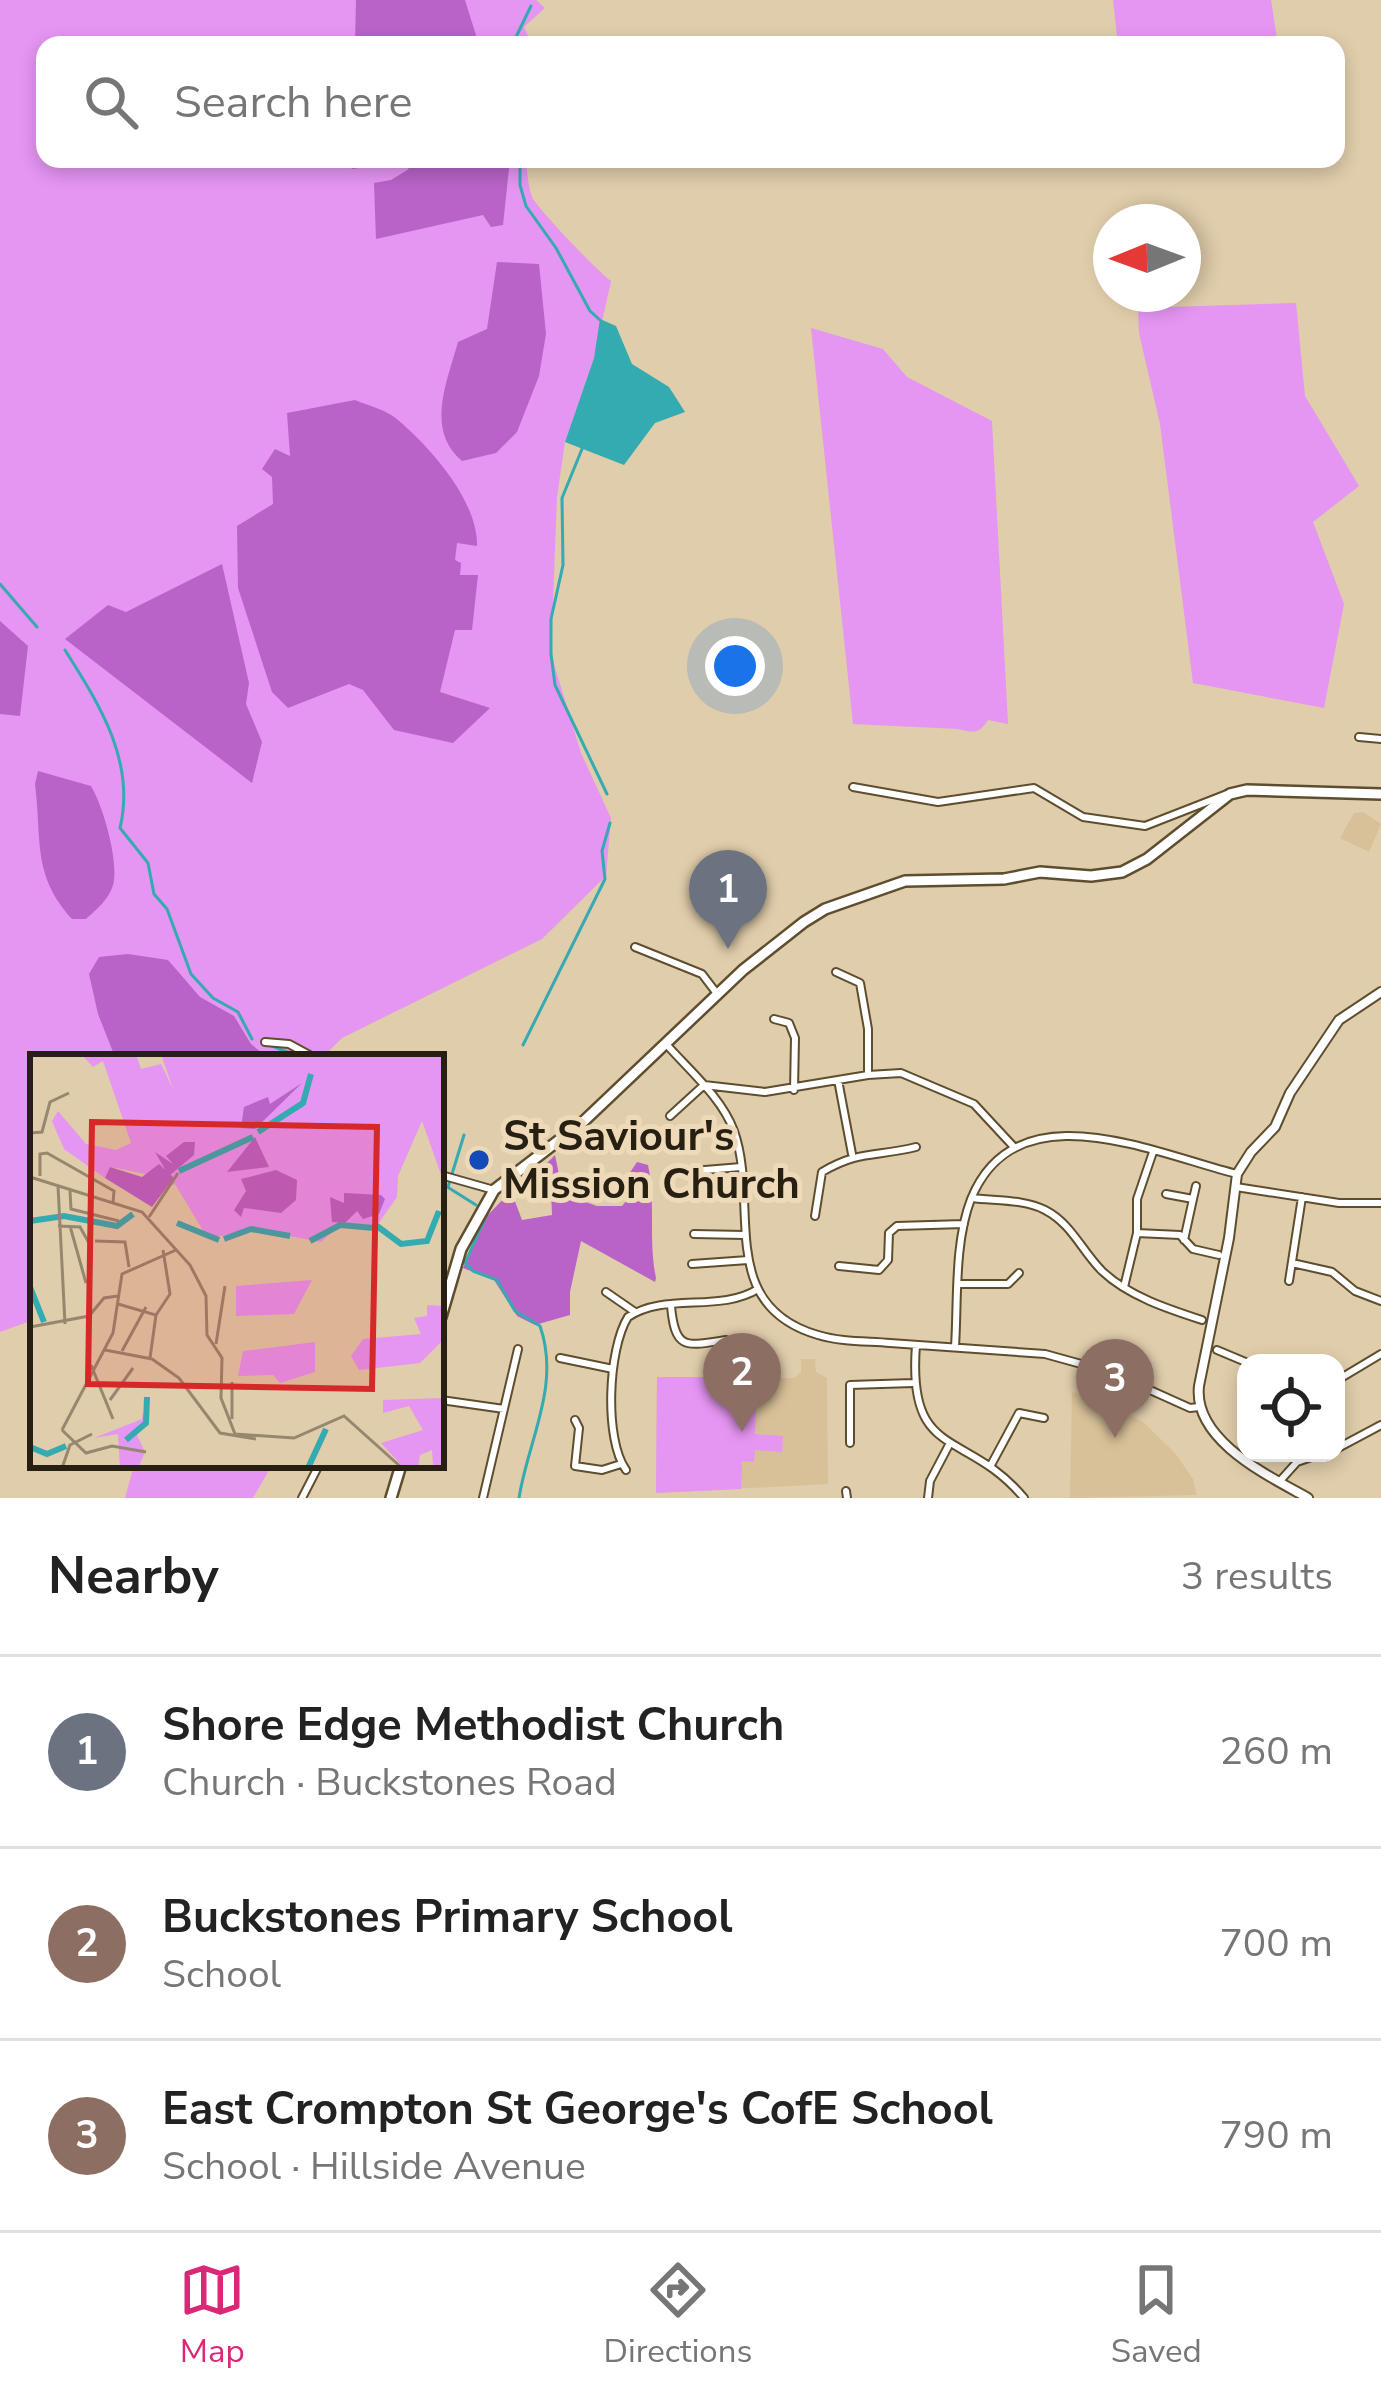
<!DOCTYPE html>
<meta charset="utf-8">
<style>
body{margin:0;font-family:"Nunito Sans",sans-serif;background:#f6f6f6;color:#222}
.controls{position:absolute;right:36px;bottom:36px;display:grid;overflow:hidden;border-radius:24px;box-shadow:0 6px 18px #0003}
.controls button{width:108px;height:108px;display:grid;place-items:center;padding:0;border:0;border-bottom:3px solid #e0e0e0;background:#fff;color:#222;font:60px sans-serif}
.compass{position:absolute;left:1093px;top:204px;width:108px;height:108px;border-radius:50%;background:#fff;box-shadow:0 6px 18px #0003;rotate:269deg}
.you{position:absolute;left:735px;top:666px;width:42px;height:42px;margin:-30px;border:9px solid #fff;border-radius:50%;background:#1a73e8;box-shadow:0 0 0 18px #1a73e833}
.badge{display:grid;place-items:center;width:78px;height:78px;border-radius:50%;background:#db2777;color:#fff;font-size:39px;font-weight:700}
.pin{position:absolute;translate:-50% -99px;filter:drop-shadow(0 3px 6px #0008)}
.pin::after{content:'';position:absolute;top:63px;width:42px;height:36px;background:inherit;clip-path:polygon(0 0,100% 0,50% 100%)}
.list{margin:0;padding:0;list-style:none}
h2{display:flex;justify-content:space-between;align-items:center;height:156px;margin:0;padding:0 48px;font-size:51px}
h2 small{font-size:39px;font-weight:400;color:#767676}
.list li{display:grid;grid-template-columns:78px 1fr auto;gap:36px;align-items:center;box-sizing:border-box;height:192px;padding:0 48px;border-top:3px solid #e0e0e0}
.list b{display:block;font-size:45px;white-space:nowrap}
.list p{margin:0;font-size:39px;white-space:nowrap;color:#767676}
.list em{font-size:39px;font-style:normal;color:#767676}
.icon{flex:none;width:66px;height:66px;fill:none;stroke:currentColor;stroke-width:2;stroke-linecap:round;stroke-linejoin:round}
.map{position:relative;flex:none;width:1381px;height:1498px;overflow:hidden}
.search{position:absolute;background:#fff;box-shadow:0 6px 18px #0003;left:36px;right:36px;top:36px;height:132px;display:flex;align-items:center;gap:30px;box-sizing:border-box;padding:0 42px;border-radius:24px;color:#767676;font-size:45px}
.sheet{height:732px;background:#fff}
nav{display:flex;justify-content:space-around;align-items:center;box-sizing:border-box;height:168px;border-top:3px solid #e0e0e0;background:#fff;font-size:33px;color:#767676}
nav a{display:grid;justify-items:center;gap:6px}
nav .on{color:#db2777}
.map>svg:first-child{display:block}
.built{fill:#d8c199}
.green{fill:#e595f2}
.forest{fill:#b963c8}
.water{fill:#34aab1}
.lines{fill:none;stroke-linecap:round;stroke-linejoin:round}
.stream{stroke:#34aab1;stroke-width:3}
.minor-casing{stroke:#5e4e2f;stroke-width:10}
.tertiary-casing{stroke:#5e4e2f;stroke-width:12}
.secondary-casing{stroke:#5e4e2f;stroke-width:14}
.minor{stroke:#fff;stroke-width:6}
.tertiary{stroke:#fff;stroke-width:8}
.secondary{stroke:#fff;stroke-width:9}
.poi-dot{fill:#134cb8;stroke:#eedab8;stroke-width:4.5}
.labels{text-anchor:middle;dominant-baseline:central;stroke-width:10;stroke-linejoin:round;paint-order:stroke}
.poi-label{font-size:42px;font-weight:bold;fill:#261f12;stroke:#eedab8;text-anchor:start}
.inset-river{fill:none;stroke:#34aab1;stroke-width:6}
.inset-road{fill:none;stroke:#96876e;stroke-width:3}
.view{fill:#d62828;fill-opacity:0.15;stroke:#d62828;stroke-width:6}
.inset-edge{fill:none;stroke:#261f12;stroke-width:6}
</style>
<div class="map">
<svg width="1381" height="1498" viewBox="0 0 1381 1498">
<rect width="100%" height="100%" fill="#e0cdab"/>
<path class="built" d="M1363 812 1381 824 1369 852 1340 838 1354 813Z
M801 1359H815L816 1372 827 1378 828 1484 656 1493 657 1377 794 1378 801 1372Z
M1072 1392 1105 1401 1144 1423 1175 1453 1193 1479 1197 1495 1070 1498Z"/>
<path class="green" d="M0 0H536L545 8 524 27 532 45H45V159H526C527 171 528 185 532 197 537 208 598 272 611 281L594 358 565 442 557 497 551 654 581 753 611 818 606 876 542 939 342 1038 323 1057H33V1320L0 1332Z
M1113 0H1271L1278 45H1118Z
M1296 303 1305 396 1359 486 1313 522 1344 604 1324 708 1193 683 1160 424 1139 333 1138 308Z
M811 328 883 349 907 377 992 421 1008 724 988 720C979 734 974 733 958 729L853 724Z
M657 1377H757L755 1434 783 1436 782 1452 755 1450 754 1462 742 1461 741 1489 656 1493Z
M134 1465H272L253 1498H125Z"/>
<path class="forest" d="M356 0H465L479 45H355Z
M351 159H510L503 225 491 227 483 215 376 239 374 183 391 180 409 169 398 162 352 169Z
M497 262 539 264 546 334 539 376 517 432 496 453 462 461C425 430 447 382 458 342L487 329Z
M355 400C369 406 387 410 398 420 431 448 478 501 477 546L457 543 455 560 461 563 460 575H478L472 630H455L440 692 490 708 453 743 394 730 363 690 349 684 288 708 272 692 238 588 237 526 273 504 272 477 262 469 275 449 290 456 287 413Z
M222 564 249 683 246 704 262 742 252 783 65 639 108 605 126 612Z
M0 621 28 646 20 716 0 714Z
M38 771 91 786C103 806 117 856 114 880 112 897 97 909 86 919H72C32 875 42 840 35 784Z
M128 954 168 960 200 997 234 1016 251 1044 267 1057H115L98 1014 89 974 99 957Z
M555 1155 563 1194 597 1206H622L636 1189 627 1177 637 1162 648 1165C656 1203 648 1239 656 1278L655 1282 581 1241 570 1292V1315L535 1325 517 1316 494 1280 463 1268 486 1217 511 1191 522 1220 552 1215 551 1189 544 1166Z"/>
<path class="water" d="M600 319 616 326 632 364 669 387 685 412 655 423 624 465 565 442 594 358Z"/>
<g class="lines">
<path class="stream" d="M521 45 516 37 531 6
M520 159V185L526 206 556 248 590 311 600 320
M582 449 562 498 563 565 551 619V654L555 685 607 794
M0 584 37 627
M65 650C99 704 136 761 120 828L148 863 154 894 167 909 191 974 213 998 238 1012 252 1039
M523 1045 605 879 602 851 610 823
M272 1046 300 1057
M441 1183 476 1205
M448 1187 464 1135
M487 1214 465 1263 473 1271 497 1280 515 1311 540 1326C561 1386 528 1440 519 1498"/>
<g class="minor-casing">
<path id="minor" d="M1359 737 1381 739
M853 787 938 802 1034 788 1083 817 1145 826 1227 794
M635 947 702 974 718 995
M836 972 860 983 868 1029V1075
M774 1019 789 1023 795 1038 794 1090
M265 1042 289 1044 313 1057
M667 1045C690 1071 722 1098 734 1131 760 1204 715 1305 818 1335 841 1342 866 1341 890 1343 942 1347 994 1350 1045 1354L1110 1372 1190 1408 1199 1407
M838 1080 852 1154
M670 1116 704 1085 765 1092 868 1075 901 1073 974 1104 1013 1146
M681 1172 741 1167
M441 1175 494 1190
M1236 1187 1339 1203H1381
M1166 1194 1193 1199 1184 1240
M972 1198C995 1201 1024 1199 1045 1210 1072 1224 1081 1250 1102 1271 1128 1296 1168 1309 1202 1320
M1193 1199 1196 1186
M815 1216 822 1172C859 1150 876 1157 916 1147
M1137 1233 1180 1235 1193 1249 1219 1255
M694 1234 744 1235
M1292 1263 1332 1272 1355 1291 1381 1301
M692 1264 748 1260
M839 1266 879 1270 888 1260 889 1233 897 1226 964 1224
M1289 1281 1302 1197
M959 1284H1008L1019 1273
M1124 1287 1137 1233V1199L1153 1152
M606 1292 635 1312
M671 1306C675 1351 686 1346 726 1340
M916 1345C907 1462 966 1428 1024 1498
M955 1347C958 1301 954 1243 971 1199 1016 1088 1153 1153 1237 1174
M1217 1350 1248 1363
M560 1358 613 1369
M1336 1381 1381 1354
M441 1400 504 1409
M575 1420 579 1428 575 1466 602 1470 621 1464
M850 1443V1385L913 1383
M1336 1449 1381 1425
M991 1465 1019 1413 1044 1418
M626 1470C604 1439 608 1349 628 1317 666 1292 719 1313 758 1289
M1279 1482 1297 1462 1323 1453
M846 1491 847 1498
M302 1498 319 1465
M483 1498 518 1349
M928 1498 930 1481 950 1443"/>
</g>
<g class="tertiary-casing">
<path id="tertiary" d="M1308 1498C1267 1475 1193 1440 1199 1386L1229 1238 1237 1174 1251 1152 1275 1127 1290 1093 1339 1020 1381 992"/>
</g>
<g class="secondary-casing">
<path id="secondary" d="M441 1317 461 1249 494 1190 584 1121 743 970 804 922 825 909 905 881 1004 879 1040 872 1091 876 1122 872 1147 859 1230 794 1247 790 1381 794
M391 1498 401 1465"/>
</g>
<use href="#minor" class="minor"/>
<use href="#tertiary" class="tertiary"/>
<use href="#secondary" class="secondary"/>
</g>
<circle class="poi-dot" cx="479" cy="1160" r="12"/>
<g class="labels">
<g class="poi-label">
<text x="503" y="1136">St Saviour's<tspan x="503" dy="48">Mission Church</tspan></text>
</g>
</g>
<g transform="translate(30 1054)">
<rect width="414" height="414" fill="#e0cdab"/>
<path d="M51 0H106L111 15 131 10 143 35 131 0H414V129L392 67 368 122 367 143 344 176 307 173 291 188 221 175 178 185 145 130 130 136 116 120 81 113 75 124 34 95 22 67 28 57 56 90 86 96 101 89 73 7 63 13ZM282 226 264 260 206 262V232ZM397 251 414 252V285L390 309 329 316 321 302 333 285 391 280 384 264 397 262ZM285 288V318L250 329 243 321 208 322 213 297ZM414 344V411H403L402 396 390 401 388 414H374L351 389 393 376 379 352 353 359V346ZM113 358 116 369 106 379 115 398 108 414H90L88 380 64 384 112 365Z" fill="#e595f2"/>
<path d="M272 29 225 75 211 74 214 53 238 43 240 50ZM225 83 239 113 197 118ZM154 88H165L164 101 139 122 125 98 143 110 136 102ZM129 110 144 124 122 153 75 124 80 113 112 123ZM246 116 267 126 266 146 251 159 214 154 211 163 204 156 216 137 211 125ZM314 139 351 141 355 145 349 160 333 165 327 157 315 169 302 168 300 143 314 149Z" fill="#b963c8"/>
<path class="inset-river" d="M228 78 273 49 281 20M149 117 223 83M0 167 34 162 87 172 103 160M147 169 189 186M347 172 371 190 397 187 409 157M194 185 221 175 260 182M280 187 310 171 344 174M0 233 14 268M96 386 116 369 117 343M0 393 17 400 36 392M278 414 296 375"/>
<path class="inset-road" d="M0 79 12 78 20 48 39 39M10 122V100L17 99 84 137 83 149M0 123 112 158 160 211 176 242 177 281 192 304 191 344 205 380 264 384 314 362 372 414M28 132 35 270M40 137 41 155 89 167M119 163 148 119M28 172 50 173 59 189M40 172 56 229M65 187 95 188 99 213M88 250 126 261 120 304M126 261 140 240 133 196M0 273 59 262 74 244 88 242M186 290 195 232M75 296 122 305 149 324 190 379 226 385M92 297 116 253M61 311 83 365M80 346 103 314M202 365V328M32 376 83 279 92 220 146 196M32 376 56 399 82 392 116 398M32 414 40 391 62 380"/>
<path class="view" d="M62 68 347 73 342 335 58 330Z"/>
<rect width="414" height="414" class="inset-edge"/>
</g>
</svg>
<div class="controls">
<button><svg class="icon" aria-label="locate" viewBox="0 0 24 24"><circle cx="12" cy="12" r="6"/><path d="M12 2v4M12 18v4M2 12h4M18 12h4"/></svg></button>
</div>
<svg class="compass" viewBox="-18 -18 36 36"><path d="M0-13l5 13h-10z" fill="#e53935"/><path d="M0 13l5-13h-10z" fill="#767676"/></svg>
<div class="you"></div>
<div class="pin badge" style="left:728px;top:949px;background:#6b7280">1</div>
<div class="pin badge" style="left:742px;top:1432px;background:#8d6e63">2</div>
<div class="pin badge" style="left:1115px;top:1438px;background:#8d6e63">3</div>
<div class="search"><svg class="icon" aria-label="search" viewBox="0 0 24 24"><circle cx="10" cy="10" r="6"/><path d="M15 15l6 6"/></svg>Search here</div>
</div>
<section class="sheet">
<h2>Nearby<small>3 results</small></h2>
<ul class="list">
<li><span class="badge" style="background:#6b7280">1</span><div><b>Shore Edge Methodist Church</b><p>Church · Buckstones Road</p></div><em>260 m</em></li>
<li><span class="badge" style="background:#8d6e63">2</span><div><b>Buckstones Primary School</b><p>School</p></div><em>700 m</em></li>
<li><span class="badge" style="background:#8d6e63">3</span><div><b>East Crompton St George's CofE School</b><p>School · Hillside Avenue</p></div><em>790 m</em></li>
</ul>
</section>
<nav>
<a class="on"><svg class="icon" aria-label="map" viewBox="0 0 24 24"><path d="M3 6l6-2 6 2 6-2v14l-6 2-6-2-6 2zM9 4v14M15 6v14"/></svg>Map</a>
<a><svg class="icon" aria-label="directions" viewBox="0 0 24 24"><path d="M12 3l9 9-9 9-9-9zM9 14v-3h6M13 9l2 2-2 2"/></svg>Directions</a>
<a><svg class="icon" aria-label="saved" viewBox="0 0 24 24"><path d="M7 4h10v16l-5-4-5 4z"/></svg>Saved</a>
</nav>
